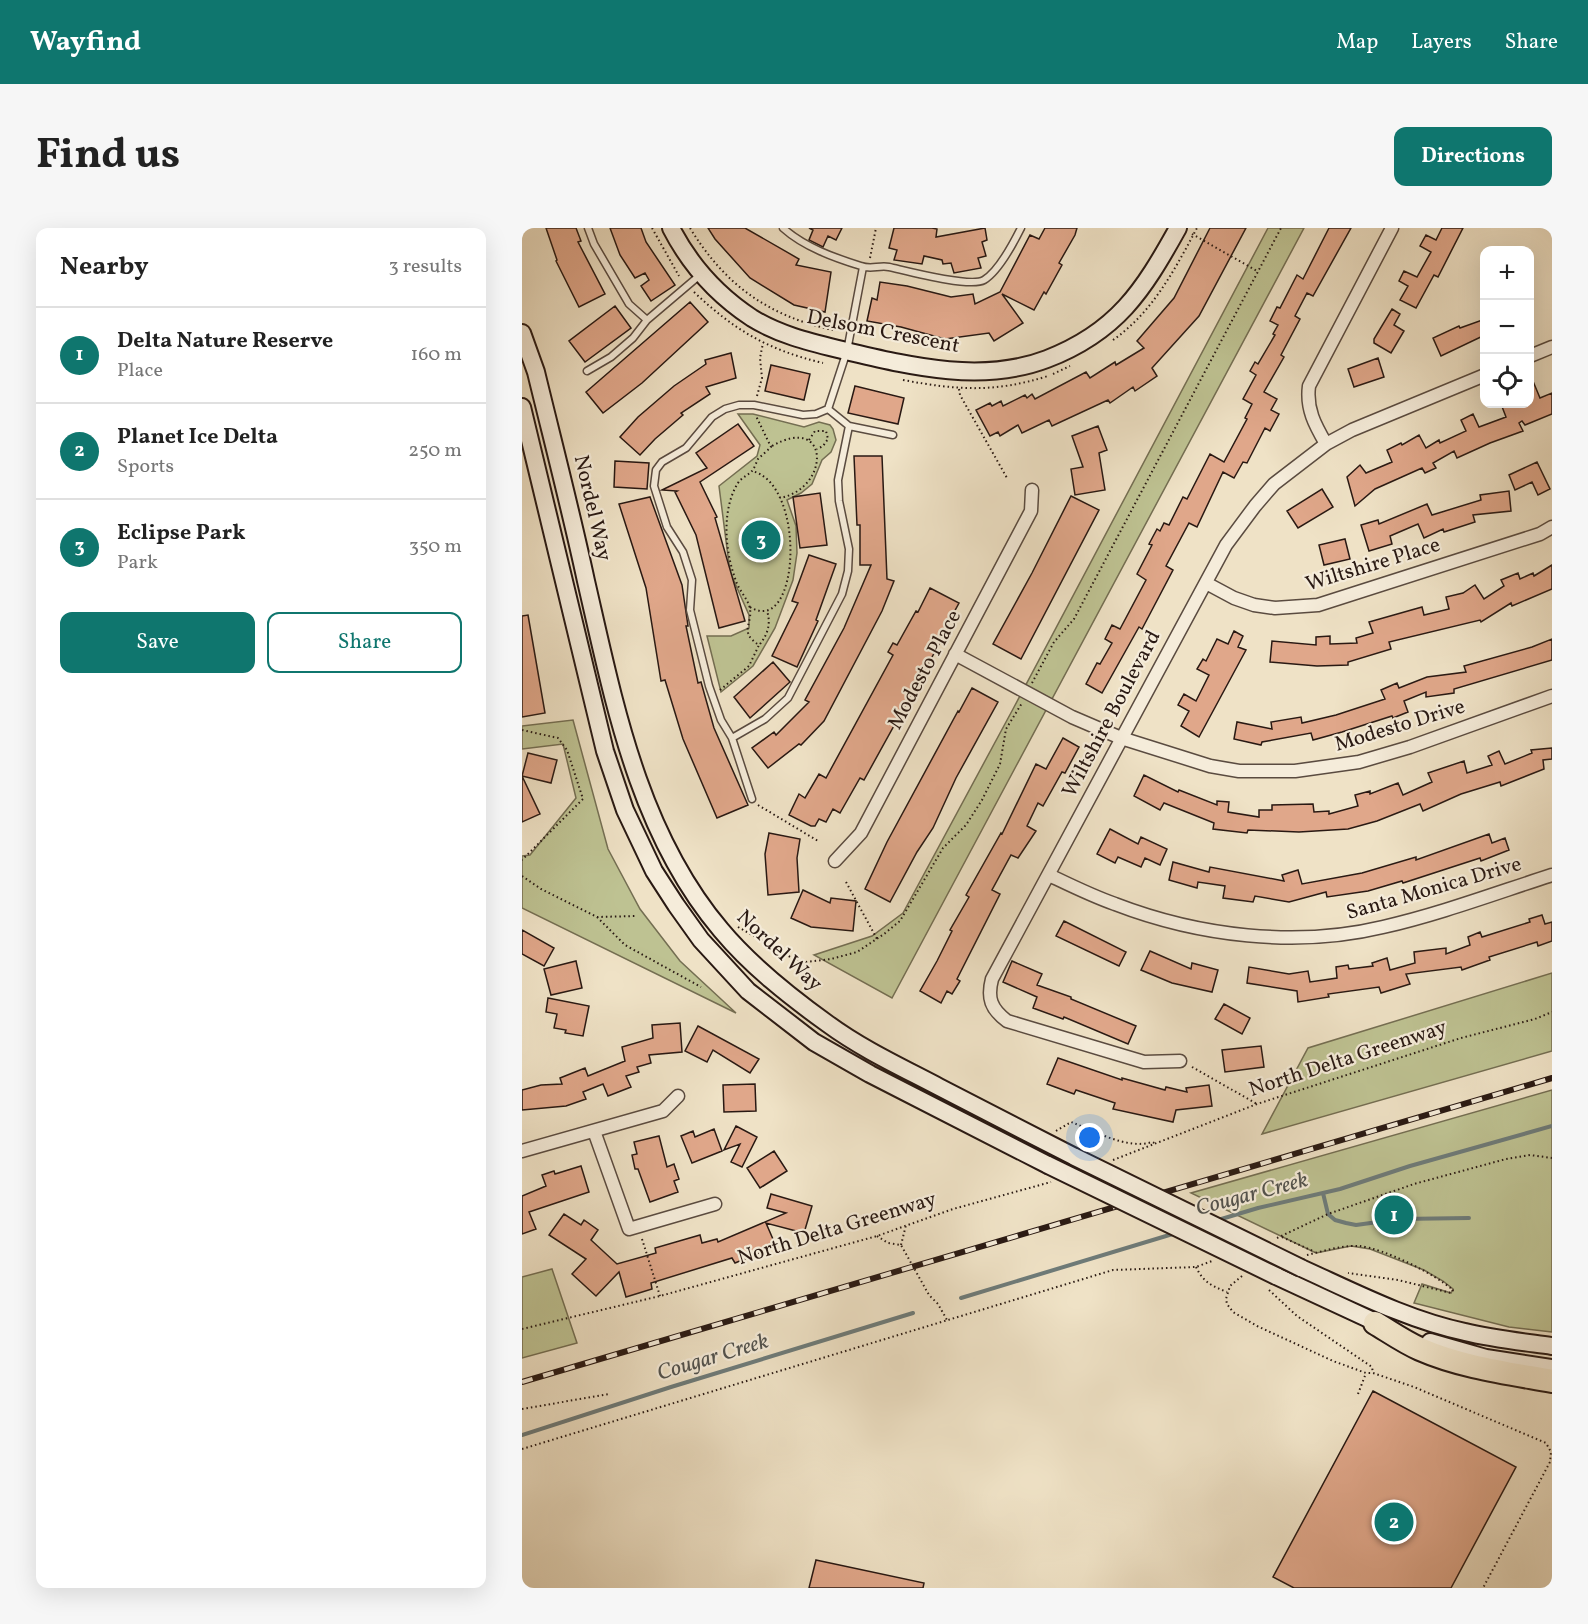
<!DOCTYPE html>
<meta charset="utf-8">
<style>
body{margin:0;font-family:Vollkorn,serif;background:#f6f6f6;color:#222}
.controls{position:absolute;right:18px;top:18px;display:grid;overflow:hidden;border-radius:12px;box-shadow:0 6px 24px #0002}
.controls button{width:54px;height:54px;display:grid;place-items:center;padding:0;border:0;border-bottom:2px solid #e0e0e0;background:#fff;color:#222;font:30px sans-serif}
.you{position:absolute;left:568px;top:910px;width:21px;height:21px;margin:-15px;border:4px solid #fff;border-radius:50%;background:#1a73e8;box-shadow:0 0 0 9px #1a73e833}
.badge{display:grid;place-items:center;width:39px;height:39px;border-radius:50%;background:#0f766e;color:#fff;font-size:20px;font-weight:700}
.pin{position:absolute;translate:-50% -50%;border:3px solid #fff;box-shadow:0 2px 6px #0006}
.list{margin:0;padding:0;list-style:none}
h2{display:flex;justify-content:space-between;align-items:center;height:78px;margin:0;padding:0 24px;font-size:26px}
h2 small{font-size:20px;font-weight:400;color:#767676}
.list li{display:grid;grid-template-columns:39px 1fr auto;gap:18px;align-items:center;box-sizing:border-box;height:96px;padding:0 24px;border-top:2px solid #e0e0e0}
.list b{display:block;font-size:22px;white-space:nowrap}
.list p{margin:0;font-size:20px;white-space:nowrap;color:#767676}
.list em{font-size:20px;font-style:normal;color:#767676}
.actions{display:flex;gap:12px;padding:18px 24px}
.actions a{flex:1;padding:14px 0;border:2px solid #0f766e;border-radius:12px;text-align:center;font-size:21px;color:#0f766e}
.actions .main{background:#0f766e;color:#fff}
.icon{flex:none;width:33px;height:33px;fill:none;stroke:currentColor;stroke-width:2;stroke-linecap:round;stroke-linejoin:round}
.map{position:relative;flex:none;width:1030px;height:1360px;overflow:hidden;border-radius:12px}
header{display:flex;align-items:center;gap:36px;box-sizing:border-box;height:84px;padding:0 30px;background:#0f766e;color:#fff}
header strong{font-size:28px}
nav{display:flex;gap:33px;margin-inline-start:auto;font-size:21px}
.intro{display:flex;align-items:center;justify-content:space-between;box-sizing:border-box;height:144px;padding:0 36px}
h1{margin:0;font-size:42px}
.button{padding:15px 27px;border-radius:12px;background:#0f766e;color:#fff;font-size:21px;font-weight:700}
main{display:flex;gap:36px;padding:0 36px}
aside{flex:1;background:#fff;border-radius:12px;box-shadow:0 6px 24px #0002}
.map>svg:first-child{display:block}
.green{fill:#bec292;stroke:#746e52;stroke-width:1.5}
.lines{fill:none;stroke-linecap:round;stroke-linejoin:round}
.stream{stroke:#6e7b79;stroke-width:4}
.building{fill:#e0a78a;stroke:#291913;stroke-width:1.5}
.lane-casing{stroke:#5a4b40;stroke-width:9}
.street-casing{stroke:#5a4b40;stroke-width:15}
.secondary-casing{stroke:#291913;stroke-width:20}
.highway-casing{stroke:#291913;stroke-width:26}
.path{stroke:#291913;stroke-width:2;stroke-dasharray:1.5 3;stroke-linecap:butt}
.lane{stroke:#f5ecda;stroke-width:6}
.street{stroke:#f5ecda;stroke-width:12}
.secondary{stroke:#f5ecda;stroke-width:16}
.highway{stroke:#efe2c6;stroke-width:22}
.rail-casing{stroke:#291913;stroke-width:6}
.rail{stroke:#f5ecda;stroke-width:4;stroke-dasharray:11;stroke-linecap:butt}
.secondary-bridge-casing{stroke:#291913;stroke-width:20;stroke-linecap:butt}
.secondary-bridge{stroke:#f5ecda;stroke-width:16}
.labels{text-anchor:middle;dominant-baseline:central;stroke-width:4.5;stroke-linejoin:round;paint-order:stroke}
.street-label{font-size:21px;fill:#291913;stroke:#f5ecda}
.water-label{font-size:22px;font-style:italic;fill:#51524e;stroke:#f5ecda}
</style>
<header>
<strong>Wayfind</strong>
<nav><a>Map</a><a>Layers</a><a>Share</a></nav>
</header>
<div class="intro"><h1>Find us</h1><a class="button">Directions</a></div>
<main>
<aside>
<h2>Nearby<small>3 results</small></h2>
<ul class="list">
<li><span class="badge">1</span><div><b>Delta Nature Reserve</b><p>Place</p></div><em>160 m</em></li>
<li><span class="badge">2</span><div><b>Planet Ice Delta</b><p>Sports</p></div><em>250 m</em></li>
<li><span class="badge">3</span><div><b>Eclipse Park</b><p>Park</p></div><em>350 m</em></li>
</ul>
<div class="actions"><a class="main">Save</a><a>Share</a></div>
</aside>
<div class="map">
<svg width="1030" height="1360" viewBox="0 0 1030 1360">
<rect width="100%" height="100%" fill="#efe2c6"/>
<filter id="stains"><feTurbulence type="fractalNoise" baseFrequency=".00333" numOctaves="4"/><feColorMatrix values="0 0 0 0 .2 0 0 0 0 .09 0 0 0 0 .02 0 0 0 .5 -.17"/></filter>
<radialGradient id="worn" r=".72"><stop offset=".6" stop-color="#630" stop-opacity="0"/><stop offset="1" stop-color="#630" stop-opacity=".3"/></radialGradient>
<path class="green" d="M746 0H782L370 770 292 727 350 708 381 685 491 481Z
M216 186H231L282 199 297 194 308 197 311 201 314 212 309 224 300 232 290 256 279 265 265 272 274 298 275 325 271 352 253 400 231 438 199 464 185 408H209L227 400V387L208 344 197 258 235 228 238 217Z
M51 492 86 621 118 681 158 733 214 785 0 680V628L8 627 54 570 41 516 0 521V498Z
M1030 745V823L740 906 786 820Z
M1030 862V1104L987 1099 892 1075 900 1056 929 1065 931 1061 921 1053 902 1042 848 1021 829 1018 794 1025 669 965Z
M30 1041 55 1115 0 1130V1049Z"/>
<g class="lines">
<path class="stream" d="M801 965 806 986 813 992 824 995 834 997 878 991 947 990
M696 992 736 980 818 961 888 938 1030 898
M439 1070 654 1005
M0 1207 149 1159 391 1085"/>
</g>
<path class="building" d="M24 0H54L59 13 56 14 83 66 57 79 34 33 35 32Z
M88 0H119L124 14 153 57 129 73 119 58 127 52 123 45 113 50 98 27Z
M186 0H223L277 31 274 37 309 44 303 84 272 77 228 50 193 11Z
M287 0H320L314 12 306 8 301 19 287 12 291 2Z
M372 0H410L415 1 414 9 463 0 465 12 460 14 464 28 456 30 459 40 432 45 429 35 421 36 420 32 402 28 400 36 372 32 375 22 367 20Z
M523 0H555L553 7 537 35 540 37 524 66 522 64 512 82 480 66 501 95 472 113 467 105 423 111 379 99 345 93 350 70 355 72 358 54 385 58 429 69 451 66 453 76 478 64 508 7 517 11Z
M688 0H724L677 88 630 140 635 148 613 163 611 159 588 175 586 172 530 198 527 192 500 205 496 197 478 208 476 204 468 208 454 182 468 175 470 178 479 173 481 178 503 167 505 170 510 166 513 171 564 144 568 150 593 134 594 137 622 120 615 113 652 70Z
M807 0H829L791 68 785 65 773 88 778 91 759 127 762 129 742 164 755 171 749 182 757 186 748 203 743 200 725 235 721 234 712 250 701 244 675 299 667 295 644 338 651 342 620 401 617 399 580 465 564 456 575 435 578 436 590 415 583 411 590 397 598 401 624 352 615 346 630 317 627 316 635 301 638 303 642 295 647 297 661 269 665 271 688 226 702 234 725 191 723 190 730 176 721 171 734 147 728 143 733 134 736 136 753 107 751 106 756 97 748 93 755 79 758 80 775 47 781 51Z
M920 0H941L916 49 912 47 894 80 878 72 886 58 877 53 882 43 895 49 909 24 898 18 904 7 914 12Z
M168 74 186 94 120 155 81 185 64 164Z
M93 78 109 100 63 134 47 113Z
M870 81 878 86 872 97 882 103 869 125 852 115V111Z
M963 91V107L919 128 911 110 937 98 938 100Z
M209 125 214 150 184 159 188 166 159 185 161 187 133 211 118 227 98 209 116 189 152 158 184 136 183 132Z
M856 130 862 149 832 159 826 141Z
M249 137 288 146 282 172 243 163Z
M1008 146 1018 170 1030 165V186L1003 197 1000 193 997 195 1001 203 968 215 935 230 932 223 911 235 914 240 903 245 900 240 853 261 833 278 825 249 838 237 844 245 870 234 865 222 879 215 880 217 897 207 904 220 917 212 918 215 944 203 939 192 951 186 957 199 984 189 979 176H1008Z
M333 158 382 170 376 196 326 185Z
M216 196 232 218 178 254 195 289 193 290 223 393 197 400 174 307 153 264 155 263 140 262 185 240 174 225Z
M576 198 585 222 577 225 583 262 553 267 549 241 561 239 550 208Z
M332 228H360L365 351 372 353 360 383 302 493 279 517 277 516 246 540 230 520 252 504 254 507 287 474 283 472 322 400 349 337H338V297H335Z
M93 233 127 235 125 261 92 259Z
M1015 234 1028 261 1016 267 1010 254 993 262 987 247Z
M800 261 811 279 776 300 765 283Z
M987 263 989 283 951 287 953 294 922 304 921 301 902 310 896 296 868 308 870 316 847 323 839 297 856 292 857 296 905 276 910 287 959 272 958 267Z
M298 265 305 317 278 320 271 269Z
M549 268 577 282 499 431 471 416 510 345Z
M128 269 160 357 166 398H164L176 455 179 454 192 500 226 577 195 590 161 511 143 452 139 453 124 360 97 276Z
M823 311 828 331 802 337 797 317Z
M287 327 314 336 294 392 296 393 275 439 250 428 276 375 270 373Z
M1030 337V361L990 378 989 375 959 394 958 392 867 414 869 421 826 434V437L795 438 748 434 750 413 794 417V409L808 408V416L835 415 834 410 851 405 847 394 900 379 902 387 927 381 924 369 941 365 953 357 962 371 982 358 979 352 996 345 998 351 1011 345 1012 348Z
M408 360 437 375 424 399 426 400 342 552 338 550 318 585 311 581 304 594 297 591 293 598H289L267 587 277 566 283 570 297 546 304 550 371 427 366 424 371 415 375 417 394 383 396 384Z
M6 387 23 485 0 489V388Z
M712 403 721 408 716 419 724 422 677 509 659 498 667 483 656 477 662 466 674 473 687 447 675 441 681 431 684 433 695 411 706 416Z
M1030 411V432L932 461V465L904 469V464L882 473 886 484 871 490 870 488 820 504 791 512 789 505 740 514 739 517 712 511 715 494 750 501 749 494 779 489 780 495 814 487 863 471 859 462 875 455 877 460 905 449 944 444 942 438 1010 419Z
M251 434 268 454 228 490 212 469Z
M450 460 476 474 434 550 411 600 395 624 368 674 343 661 365 614 436 483 437 484Z
M541 510 557 519 543 545 540 544 521 578 516 575 505 598 514 603 496 630 489 627 470 662 478 666 435 751 438 753 430 766 425 763 419 775 398 763 415 733 430 703 428 702 447 669 444 667 479 605 480 606 514 536 524 541Z
M1030 520V531L1021 532 1022 541 979 558 978 554 939 566 901 583 898 576 855 593 826 601 777 604 726 602 725 605 691 601 692 595 642 575 638 582 612 568 622 547 656 564 657 562 695 577V573L707 574 706 584 737 589V582H750V577L791 576 792 584 807 583V586L836 578 833 567 848 563V566L876 555 881 567 910 554 906 545 942 533 945 545 970 537 966 528 977 523 983 536 1010 525 1009 522Z
M6 525 35 532 29 555 0 548Z
M0 548 18 586 0 594Z
M588 601 616 616 619 609 645 621 638 637 623 630 619 639 596 629 593 635 575 626Z
M247 605 278 611 275 630 277 664 246 667 243 626Z
M967 606 970 615 983 610 987 622 959 633 958 630 881 655 880 653 846 663 805 669 804 664 767 674 733 668 731 674 701 670 703 658 676 654 675 660 647 652 651 634 687 644 688 639 762 653 760 647 776 642 780 656 840 645 894 629V632Z
M281 662 308 675 309 670 334 673 331 703 289 699 269 690Z
M1020 687 1023 696 1030 694V713L1016 718 1015 714 967 729 968 732 940 742 939 739 884 746 888 756 859 765 857 759 806 766 807 769 776 774 775 763 725 755 727 739 767 746 786 743 788 754 815 750 814 739 826 737 827 741 851 738 850 735 865 730 868 742 893 735 892 724 924 720V726L948 717 946 709 958 704 960 709 1008 694 1007 691Z
M542 693 604 724 597 738 534 708Z
M0 702 32 720 22 738 0 726Z
M628 723 669 741 670 735 696 742 690 764 650 755 619 742Z
M54 733 60 760 29 767 22 741Z
M490 733 520 746 515 757 549 769V771L614 798 606 816 542 789 541 791 511 780 515 769 481 754Z
M26 770 67 778 61 808 43 805 44 802 32 800 35 786 24 784Z
M702 776 728 790 720 806 693 791Z
M158 795 160 824 127 827 129 835 115 839 117 844 104 848 109 859 86 868 81 856 61 864 64 871 44 878 0 882V862L19 857 40 856 38 850 63 840 66 848 103 833 100 819 131 810 130 797Z
M176 798 237 831 228 845 191 822 185 834 163 823Z
M739 818 742 839 703 844 700 822Z
M536 830 600 852V850L643 862 644 859 665 864 664 860 687 857 690 878 654 882 651 894 591 881 593 875 554 862 552 866 525 856Z
M233 856 234 883 202 884 201 857Z
M214 898 235 909 220 939 209 934 218 916 202 922Z
M192 901 200 923 170 935 159 908 171 903 173 909Z
M137 908 145 939 152 936 157 951 152 953 156 964 128 974 116 941H113L110 927 115 926 112 914Z
M252 923 265 943 238 960 225 940Z
M59 938 67 964 7 984 14 1001 0 1006V968L24 958 20 947 32 943 33 946Z
M249 966 290 978 282 1005 244 995 254 1018 213 1035 210 1030 129 1055 130 1061 104 1069 97 1044 74 1068 50 1046 64 1031 27 1007 42 986 59 997 62 992 76 1002 69 1012 95 1036 134 1025 133 1020 178 1007 180 1015 195 1011 196 1014 264 985 245 980Z
M851 1163 994 1239 929 1360H772L751 1349Z
M294 1332 402 1355 401 1360H287Z"/>
<g class="lines">
<g class="lane-casing">
<path id="lane" d="M66 0 72 16 107 76 125 92
M261 0C282 19 313 30 339 38 349 42 357 37 367 39 385 43 448 60 462 52 477 43 491 16 499 0
M65 143 89 129 111 110 125 92 178 47
M306 181 325 123 341 39
M327 198 371 207
M210 510 243 491 266 470 320 366 326 343 327 321 317 273 316 252 327 198 306 181
M230 571 210 510 199 492 187 458 168 382 170 352 161 324 145 299 132 258 134 242 140 234 164 220 190 189 203 181 217 177H232L281 187 294 186 306 181"/>
</g>
<g class="street-casing">
<path id="street" d="M1008 128 1030 119
M804 216C793 197 784 181 787 158L870 0
M684 355 712 370 732 377 753 380 796 377 1018 306 1030 299
M433 426 550 489 599 510 688 538 717 543H773L837 534 888 519 1030 468
M313 633 339 605 509 283 510 262
M527 647C548 657 570 668 593 676 676 708 774 720 861 699 918 686 974 665 1030 647
M658 833 622 834 485 793C469 781 465 770 470 751L704 317 733 278 752 256 804 216 830 202 963 147
M72 903 107 1001 193 976
M0 923 141 883 156 868"/>
</g>
<g class="secondary-casing">
<path id="secondary" d="M149 0C168 37 195 67 230 90 259 108 292 115 324 123 388 138 460 156 525 131 595 104 621 63 656 0
M0 105 14 144C31 214 49 283 64 353 92 474 116 604 199 702 229 738 267 768 306 796 340 821 379 839 417 859 462 882 507 905 553 929
M0 179 83 523 103 582 132 643 154 677 179 712 226 763 292 814 348 846 526 937
M779 1040C832 1064 886 1092 943 1104 972 1111 1001 1114 1030 1118
M754 1048 864 1099
M908 1114 964 1130 1030 1140"/>
</g>
<g class="highway-casing">
<path id="highway" d="M853 1095C868 1104 882 1114 898 1121 939 1139 986 1145 1030 1153"/>
</g>
<path class="path" d="M130 0 157 48
M168 0C203 57 246 88 311 102
M670 6 735 43
M348 30 354 0
M172 64C212 102 246 122 301 135
M591 112C631 84 653 41 675 0
M531 146 548 138
M381 152C435 162 472 165 526 148
M437 161 438 167 485 250
M235 168 240 150 238 130 241 115
M287 212 293 203H304L306 211 301 218 295 221
M250 218C308 185 309 260 258 270
M228 379C278 410 285 256 230 243
M238 416C246 406 249 395 245 383
M510 455 532 414 552 391 759 0
M198 462 227 438 237 417C215 403 233 395 227 377 224 369 217 362 214 353 203 324 199 282 216 255 220 249 225 248 230 243 232 241 234 235 236 231 240 227 245 223 249 219L234 188
M0 502 36 510 45 522 61 571 0 632
M236 577 296 613
M0 648 19 661 75 689 114 688
M324 654 355 711
M75 689 103 717 179 759
M216 699 270 730 284 734 309 731 335 724 362 706 378 693 421 620 444 597 460 572 478 536 484 501 500 475
M670 839 735 876
M534 903 549 894C573 903 605 922 630 914L635 916
M591 932 735 876 939 810 1013 791 1030 784
M355 1008 366 1015 379 1017 407 1067 416 1076 425 1092
M760 1009 793 1024
M755 1010 806 986 892 956 984 931 1008 927 1030 930
M120 1011 138 1068
M379 1017 384 997
M785 1027C802 1023 820 1017 837 1018 861 1020 913 1046 931 1062L929 1065 876 1052 826 1045
M674 1039C681 1054 690 1058 705 1064
M720 1048 708 1058 704 1071 705 1076 711 1084 735 1098 811 1133 844 1145H851L892 1159 1024 1215 1029 1224 1028 1234 961 1360
M747 1062 775 1088 850 1139 851 1145
M0 1101 138 1068 355 1008 431 981 529 954
M836 1166 844 1145
M0 1181 87 1166
M0 1221 591 1042 674 1039 690 1033"/>
<use href="#lane" class="lane"/>
<use href="#street" class="street"/>
<use href="#secondary" class="secondary"/>
<use href="#highway" class="highway"/>
<g class="rail-casing">
<path id="rail" d="M0 1154 1030 850"/>
</g>
<use href="#rail" class="rail"/>
<g class="secondary-bridge-casing">
<path id="secondary-bridge" d="M553 929 779 1040
M526 937 754 1048"/>
</g>
<use href="#secondary-bridge" class="secondary-bridge"/>
</g>
<g class="labels">
<g class="street-label">
<text transform="translate(361 104) rotate(11)">Delsom Crescent</text>
<text transform="translate(70 280) rotate(77)">Nordel Way</text>
<text transform="translate(851 337) rotate(-17)">Wiltshire Place</text>
<text transform="translate(403 442) rotate(-62)">Modesto Place</text>
<text transform="translate(590 486) rotate(-62)">Wiltshire Boulevard</text>
<text transform="translate(878 498) rotate(-17)">Modesto Drive</text>
<text transform="translate(912 661) rotate(-16)">Santa Monica Drive</text>
<text transform="translate(257 723) rotate(43)">Nordel Way</text>
<text transform="translate(826 831) rotate(-18)">North Delta Greenway</text>
<text transform="translate(315 1001) rotate(-17)">North Delta Greenway</text>
</g>
<g class="water-label">
<text transform="translate(730 967) rotate(-15)">Cougar Creek</text>
<text transform="translate(191 1130) rotate(-17)">Cougar Creek</text>
</g>
</g>
<rect width="100%" height="100%" filter="url(#stains)"/>
<rect width="100%" height="100%" fill="url(#worn)"/>
</svg>
<div class="controls">
<button>+</button>
<button>−</button>
<button><svg class="icon" aria-label="locate" viewBox="0 0 24 24"><circle cx="12" cy="12" r="6"/><path d="M12 2v4M12 18v4M2 12h4M18 12h4"/></svg></button>
</div>
<div class="you"></div>
<div class="pin badge" style="left:872px;top:987px">1</div>
<div class="pin badge" style="left:872px;top:1294px">2</div>
<div class="pin badge" style="left:239px;top:312px">3</div>
</div>
</main>
